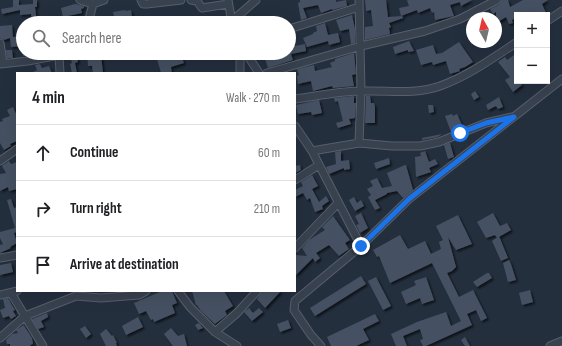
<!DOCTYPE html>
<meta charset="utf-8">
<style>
body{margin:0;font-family:"Sofia Sans Condensed",sans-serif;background:#f6f6f6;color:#202124}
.controls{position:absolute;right:12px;top:12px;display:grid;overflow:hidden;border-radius:0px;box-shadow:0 4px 16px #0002}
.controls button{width:36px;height:36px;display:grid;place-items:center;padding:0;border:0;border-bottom:1px solid #e0e0e0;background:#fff;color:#202124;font:20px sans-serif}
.compass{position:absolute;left:466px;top:12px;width:36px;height:36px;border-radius:50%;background:#fff;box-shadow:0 4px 16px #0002;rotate:352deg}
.stop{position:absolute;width:12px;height:12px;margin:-9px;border:3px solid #1a73e8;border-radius:50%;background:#fff}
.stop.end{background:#1a73e8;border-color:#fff;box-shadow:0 1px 4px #0008}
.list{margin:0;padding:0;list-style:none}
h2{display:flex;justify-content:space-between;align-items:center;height:52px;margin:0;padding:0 16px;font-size:17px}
h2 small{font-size:13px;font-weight:400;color:#757577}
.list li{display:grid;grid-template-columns:26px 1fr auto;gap:12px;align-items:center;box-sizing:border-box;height:56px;padding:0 16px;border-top:1px solid #e0e0e0}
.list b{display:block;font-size:15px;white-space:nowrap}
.list em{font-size:13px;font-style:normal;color:#757577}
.icon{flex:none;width:22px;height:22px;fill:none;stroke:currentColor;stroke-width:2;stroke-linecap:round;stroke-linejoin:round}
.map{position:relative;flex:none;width:562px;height:346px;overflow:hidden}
.search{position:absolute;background:#fff;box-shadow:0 4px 16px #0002;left:16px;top:16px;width:280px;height:44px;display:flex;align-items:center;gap:10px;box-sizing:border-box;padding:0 14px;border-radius:22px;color:#757577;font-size:15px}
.panel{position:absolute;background:#fff;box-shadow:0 4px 16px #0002;left:16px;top:72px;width:280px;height:220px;border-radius:0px}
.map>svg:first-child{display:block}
.building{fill:#455162;filter:url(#shadow)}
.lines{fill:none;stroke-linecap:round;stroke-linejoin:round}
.minor-casing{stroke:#565f6c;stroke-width:9}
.minor{stroke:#38414e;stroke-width:7}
.route{stroke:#1a73e8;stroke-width:5}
</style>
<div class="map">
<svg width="562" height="346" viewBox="0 0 562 346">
<defs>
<filter id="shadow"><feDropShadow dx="2" dy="2" stdDeviation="1" flood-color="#0009"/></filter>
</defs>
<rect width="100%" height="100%" fill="#242f3e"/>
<path class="building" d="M13 0H19V5L33 4V0H37V7H35L37 23H32L31 14 20 15V10L2 14 1 9 13 7Z
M300 0H336V2L346 0 347 6 332 10V9L321 13 318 5 303 8 307 18 301 20 298 3 300 2Z
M365 0H386L388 17 402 16 403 18 389 23 391 27 389 28 390 34 365 40V27L373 26 371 10 366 11Z
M407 0H472L461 6 460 2 450 5 454 16 435 20 434 12 432 13 430 8 418 13 417 10 401 16 399 8 409 6Z
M502 0H508L510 7 523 0H548L542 4 547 15H517V17L512 20 513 23 509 24 506 17 498 22 496 20V12L493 14 490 9 500 4Z
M75 4 84 6V8L81 9 82 13 63 17 61 8Z
M125 10 126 11 131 10 133 23H116L113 12Z
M352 15 355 29V43L351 44 349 29 340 31 336 20Z
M325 23 328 35 338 33 340 42 329 45 328 41 307 47 303 38 313 34V33L317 31 316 26Z
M12 25 13 37 23 36V46L11 47 10 38 4 40 0 38V26Z
M472 30V45L466 33Z
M409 41 414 51 408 52V50L395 54 393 47Z
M459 42 473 62 465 67 459 69 460 71 450 74 446 61 433 65 432 62 421 65 416 50 433 45 436 54 442 53Z
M305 44 306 51 291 54 293 60 268 68 264 56 273 53H289V47Z
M6 50H12L13 58H7Z
M29 53H40V54L23 56V54Z
M69 53H76L78 62 75 63 77 73H72L70 64 72 63Z
M87 53H93L94 56 101 55 103 73H93L92 66H88Z
M180 53 184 63 171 67 172 73H161L157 59Z
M354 53 356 74 352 75 354 86 333 88 332 86 313 91 311 81 298 84 297 76 299 75 297 69 314 65 315 71 332 67 330 63 335 61V59Z
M517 53V71L514 73 517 77V81H519L522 85 513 92 505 80 510 77 498 62 505 57 507 60Z
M40 64 42 68 49 66 52 73H31L37 70 35 65Z
M475 91 479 97 474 100 471 94Z
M354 96V103H356L355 118 349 119 351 124 338 128 336 123 343 121 338 101 335 102 334 98Z
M366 96H370L371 103H374L375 107V123H365Z
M499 97 503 107 498 109 496 106 488 110 486 105Z
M319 100 322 113 312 115 311 112 298 114 296 105Z
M428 105H433L434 112 429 113Z
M13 107 17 116V141L10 144 11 146 4 150 0 143V122L3 121 2 119 10 116 7 110Z
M452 114 453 116 457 114 463 127 451 132 445 116Z
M442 134 438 137 422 140V138Z
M449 143H450L454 157 448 159 444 145Z
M341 151V161L349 160 350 169 344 170V168L329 174 326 167 336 164 335 152Z
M425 151 429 162 435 159 438 164 429 168 431 172 416 177 415 157 421 156 420 153Z
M389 158 390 164 376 169 374 163Z
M9 161 11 164 17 162V189L9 191 8 187 0 191V174L6 173 2 166Z
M300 165 301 170 295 173V166Z
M405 165H406L413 190 403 198 397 191 387 193V194L375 200 380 208 375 210 368 197 371 195 367 189 373 186 370 181 377 178 382 188 392 186 387 173Z
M312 175 318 186 312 189 319 202 326 196 329 201 322 206 323 209 315 212 310 198 307 200 303 193 295 197V190L303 186 301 182Z
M354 197 357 203 361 200 364 206 355 211 349 200Z
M11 199 14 208 17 207V232L14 233 17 243 10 247 11 248 0 253V245L3 244 0 238V232L15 228 7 200Z
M361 213 368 228 360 233 356 225 359 224 355 216Z
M493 213 500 226 507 223 511 230 497 238 495 235 486 238 477 222Z
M458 215 472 244 456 250 448 237 456 267 452 271 447 273 459 297 473 290 487 318 481 321 476 310 467 314 472 325 426 346H423L420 340 423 339 420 329 403 336 407 346H396L391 334 417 322 446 312 451 326 461 321 432 263 390 283 379 256 377 257 373 250 400 235 408 249 425 241 431 254 441 249 439 242 443 240 436 226Z
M333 216 350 240 345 243 349 249 339 256 329 245 316 253 320 258 315 262 313 258 295 276V255L307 256 302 248 309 240 325 230 322 227Z
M499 236 508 258 501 261 492 241Z
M509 260 511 264 516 280 508 282 503 263Z
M11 263 13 272 0 275V265Z
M487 273H489L492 278 477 287 473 282Z
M361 276 366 284 315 316 310 308Z
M376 277 391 306 383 310 368 281Z
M426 277 434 300 422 304 420 298 406 304 401 292 416 285 414 281Z
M530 290 533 302 522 305 519 293Z
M162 291H172L177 303 172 305 175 313 154 322 153 319 151 320 146 311 139 314 134 303Z
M192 291H224L233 306 225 311 227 315 215 324 201 311 197 305H196Z
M262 291H281L265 308 257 299Z
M8 298 13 307 15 310 13 311 16 316 11 319 9 316 3 318 0 310 5 308 3 299Z
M249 308 253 313 259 308 263 312 252 321 244 312Z
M47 313 48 317 41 321 44 327 38 329 32 319Z
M375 314 379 321 363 329 369 340 356 346H331L327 337Z
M138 317 143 327 126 335 122 326Z
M288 320 291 328 280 332 277 324Z
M199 323 203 328 198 330 195 325Z
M23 324 32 338 33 344 30 345 31 346H10V344H7L6 340 12 334 18 333 16 330 24 325Z
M85 326 91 334 86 338 80 329Z
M171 328 178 336 184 334 187 346H173L164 334Z
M106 329 112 336 113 335 117 343H116L117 346H106L100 334Z
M465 337 470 346H465L461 340Z"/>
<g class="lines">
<g class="minor-casing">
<path id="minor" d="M80 0 93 4
M141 0 143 4H147L181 0
M191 0 197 1 202 8 228 4
M228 0 232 23
M232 21 256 0
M547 21 562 11
M88 23 93 4 104 0
M289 29 359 7
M0 43 3 63
M240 53V73
M246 53 259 73
M59 55 60 73
M0 64 28 61 59 55 64 53
M267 73 361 46 425 31 460 19 497 0
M295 99C317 96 340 91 362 91 388 90 415 95 440 86 468 76 493 58 517 42
M295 126 312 151 361 246
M359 143 392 146H420L439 142 486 123 512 117
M312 151 359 143 361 91 359 0
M0 161 17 149
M295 180 319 165
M295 248 338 203
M0 258 17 255
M178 291 190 307 215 332 237 346
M11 293 43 346
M0 295 17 291
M215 332 237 313 257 291
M0 338 25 316 76 296 101 298 139 295 146 291
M321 346 311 335 294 310 295 301 361 246 409 199 562 79
M550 346 562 341"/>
</g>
<use href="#minor" class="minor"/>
</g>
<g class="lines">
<path class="route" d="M361 246 409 199 514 117 486 123 460 133"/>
</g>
</svg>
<div class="controls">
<button>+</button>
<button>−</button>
</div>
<svg class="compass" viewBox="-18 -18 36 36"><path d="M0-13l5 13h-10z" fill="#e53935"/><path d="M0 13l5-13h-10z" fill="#757577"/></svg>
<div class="stop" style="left:460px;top:133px"></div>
<div class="stop end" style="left:361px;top:246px"></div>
<div class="search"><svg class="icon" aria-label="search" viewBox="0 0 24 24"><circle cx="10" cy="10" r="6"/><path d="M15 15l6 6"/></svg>Search here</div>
<section class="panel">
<h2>4 min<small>Walk · 270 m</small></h2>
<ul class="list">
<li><svg class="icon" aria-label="ahead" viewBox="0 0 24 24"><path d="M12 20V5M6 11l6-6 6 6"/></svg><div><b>Continue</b></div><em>60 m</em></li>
<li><svg class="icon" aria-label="right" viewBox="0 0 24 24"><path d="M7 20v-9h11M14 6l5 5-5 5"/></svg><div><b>Turn right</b></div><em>210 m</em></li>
<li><svg class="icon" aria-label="arrive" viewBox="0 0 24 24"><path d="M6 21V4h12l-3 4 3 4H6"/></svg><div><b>Arrive at destination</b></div></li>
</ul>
</section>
</div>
